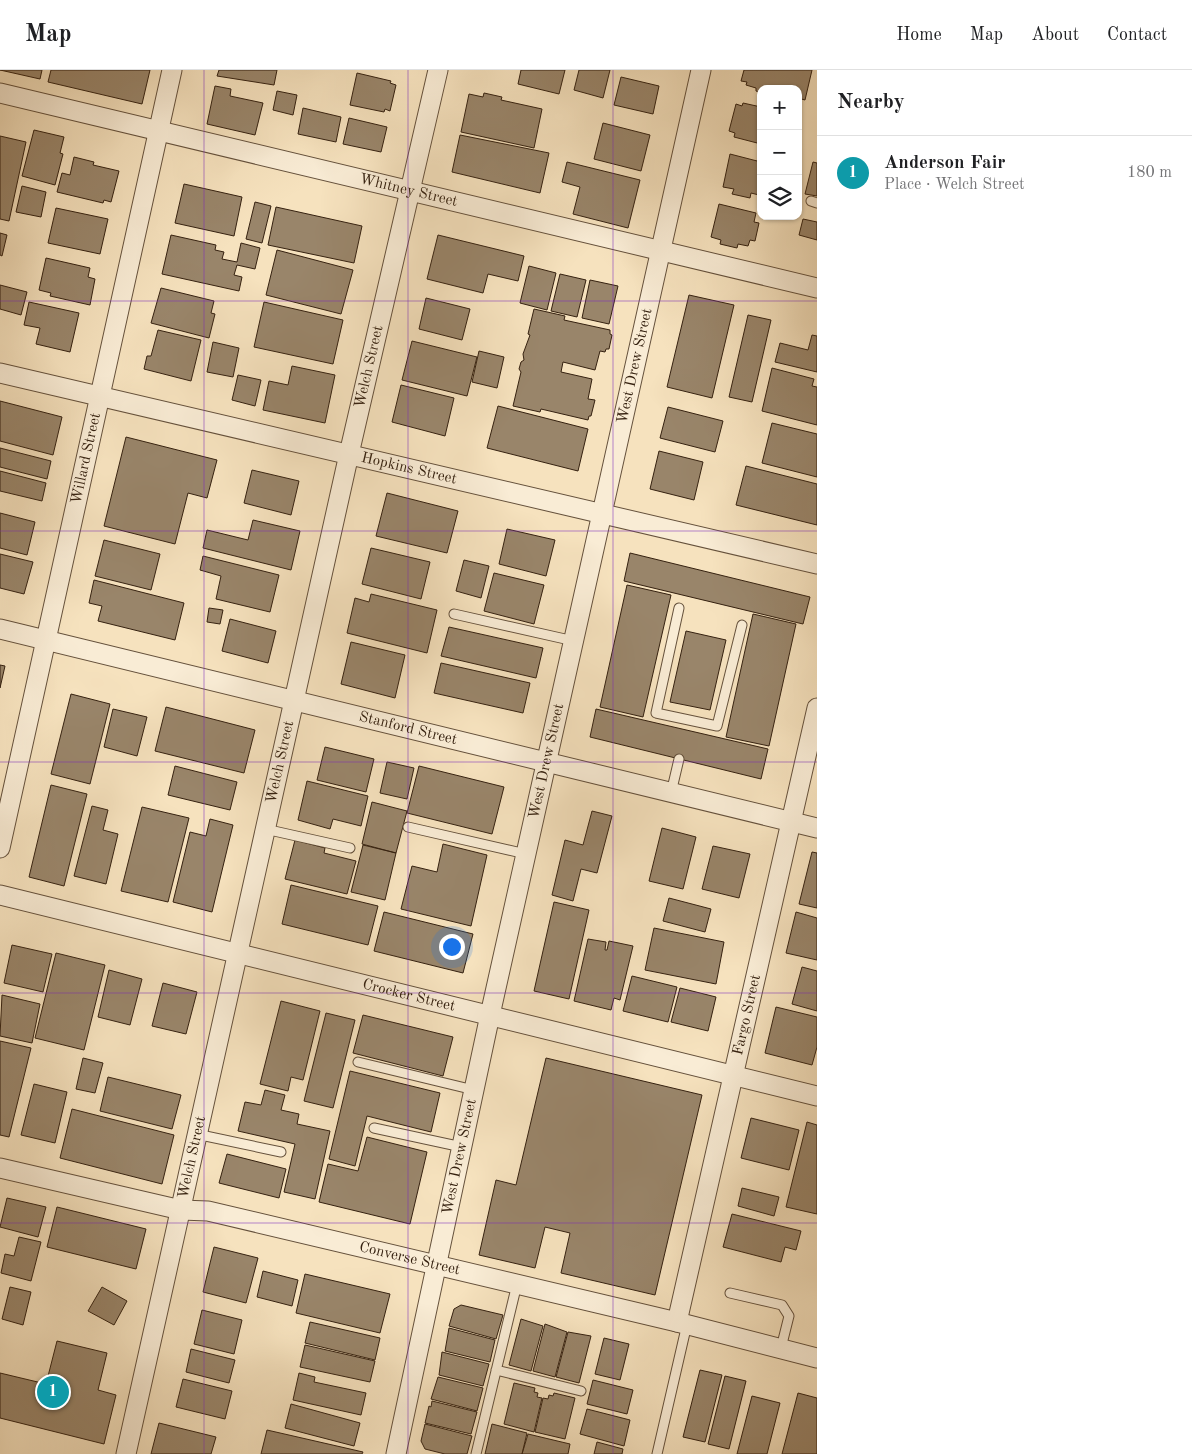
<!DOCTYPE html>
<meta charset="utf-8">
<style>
body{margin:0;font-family:"Old Standard TT",serif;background:#f6f6f6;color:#202124}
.controls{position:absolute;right:15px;top:15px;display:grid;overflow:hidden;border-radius:10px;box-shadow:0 1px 4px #0004}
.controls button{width:45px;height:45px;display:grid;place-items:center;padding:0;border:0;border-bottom:1px solid #e0e0e0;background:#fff;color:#202124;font:25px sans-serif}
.you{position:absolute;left:451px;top:876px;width:18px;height:18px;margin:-12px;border:4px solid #fff;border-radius:50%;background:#1a73e8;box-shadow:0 0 0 8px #1a73e833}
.badge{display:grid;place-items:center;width:32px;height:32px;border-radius:50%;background:#8f2418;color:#fff;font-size:16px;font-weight:700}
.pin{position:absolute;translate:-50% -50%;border:2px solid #fff;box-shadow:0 1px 5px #0006}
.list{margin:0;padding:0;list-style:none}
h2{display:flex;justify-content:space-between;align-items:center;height:65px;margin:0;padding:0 20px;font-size:21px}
h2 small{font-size:16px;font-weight:400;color:#757577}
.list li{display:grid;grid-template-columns:32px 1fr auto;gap:15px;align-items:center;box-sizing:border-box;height:75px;padding:0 20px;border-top:1px solid #e0e0e0}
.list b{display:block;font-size:19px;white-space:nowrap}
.list p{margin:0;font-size:16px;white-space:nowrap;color:#757577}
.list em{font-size:16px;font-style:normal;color:#757577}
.icon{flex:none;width:28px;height:28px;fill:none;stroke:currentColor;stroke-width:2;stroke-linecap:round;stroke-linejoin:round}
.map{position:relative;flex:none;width:817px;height:1384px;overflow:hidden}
header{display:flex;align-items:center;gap:30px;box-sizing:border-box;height:70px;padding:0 25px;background:#fff;border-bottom:1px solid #e0e0e0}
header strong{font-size:24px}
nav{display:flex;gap:28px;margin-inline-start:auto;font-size:18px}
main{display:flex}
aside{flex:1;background:#fff}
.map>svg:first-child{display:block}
.building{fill:#99856a;stroke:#352110}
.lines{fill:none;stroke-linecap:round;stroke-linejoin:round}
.lane-casing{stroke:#65513c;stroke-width:11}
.street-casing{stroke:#65513c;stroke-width:21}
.lane{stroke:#f9ecd5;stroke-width:9}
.street{stroke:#f9ecd5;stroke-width:19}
.grid{fill:none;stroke:#7b2cbf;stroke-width:1;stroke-opacity:0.55}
.labels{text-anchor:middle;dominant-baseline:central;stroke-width:5;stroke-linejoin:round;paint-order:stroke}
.street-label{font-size:15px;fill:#352110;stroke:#f9ecd5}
</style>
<header>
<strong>Map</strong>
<nav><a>Home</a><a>Map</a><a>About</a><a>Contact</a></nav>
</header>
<main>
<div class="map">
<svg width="817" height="1384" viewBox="0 0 817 1384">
<rect width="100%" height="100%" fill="#f6e2be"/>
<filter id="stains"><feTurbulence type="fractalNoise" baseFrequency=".004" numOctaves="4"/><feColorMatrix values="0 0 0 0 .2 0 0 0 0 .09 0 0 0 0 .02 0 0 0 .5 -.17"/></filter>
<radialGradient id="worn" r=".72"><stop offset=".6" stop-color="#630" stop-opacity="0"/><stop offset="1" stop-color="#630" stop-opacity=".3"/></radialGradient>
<path class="building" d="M0 0H42L40 9Z
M51 0H150L142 34 48 12Z
M219 0H277L274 15 217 6Z
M521 0H565L559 24 518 14Z
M579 0H610L603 28 574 20Z
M744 0H812L805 30 798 28V19H761V23L756 21V18L746 15 747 12 741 11Z
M357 3 391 11 390 13 396 15 390 41 385 39 384 42 350 35Z
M621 7 659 16 653 44 614 35Z
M215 16 231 19 230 26 263 33 255 65 207 54Z
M277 21 297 25 293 45 273 40Z
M484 23 502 27 501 30 542 39 534 78 461 62 469 24 483 27Z
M743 33 761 37V74L734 67 735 63 729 61 736 34 742 36Z
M303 38 341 47 336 72 298 64Z
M349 48 387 57 381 82 343 74Z
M603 53 650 65 641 101 594 89Z
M34 60 64 67 60 83 63 84 55 115 22 106Z
M460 65 549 83 540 123 452 102Z
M0 66 26 72 9 151 0 149Z
M730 84 761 92 759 125 751 123 750 128 732 124 734 119 723 117Z
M74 87 94 92 93 95 119 101 111 132 104 130 103 133 57 122 62 103 70 105Z
M567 92 640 110 628 158 573 144 580 117 562 112Z
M813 92 817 93V126L805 124Z
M184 114 242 127 234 166 175 153Z
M22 116 46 122 41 147 16 142Z
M255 132 271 136 262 173 246 169Z
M719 134 756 143 754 152 759 153 755 171 750 170 748 176 738 174 737 178 720 174 721 170 711 167Z
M276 137 362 156 354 193 268 175Z
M56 138 108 149 100 184 48 173Z
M803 149 817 152V170L799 165Z
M0 163 7 165 2 186 0 185Z
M171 165 216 175 215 180 224 182 222 189 237 192 241 173 260 178 255 199 237 195 234 205 242 207 239 221 162 204Z
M438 165 524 186 518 211 488 204 483 223 427 209Z
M277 180 353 200 341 244 266 225Z
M46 188 90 198 88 207 95 209 90 235 50 226 51 223 39 220Z
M529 196 556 203 547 240 520 233Z
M560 204 586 210 577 247 551 241Z
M590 210 618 216 609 254 582 248Z
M0 215 27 222 21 245 0 239Z
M161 218 214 231 211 243 215 244 209 268 151 253Z
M689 225 734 235 712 328 667 317Z
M426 228 470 239 462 270 419 259Z
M29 232 79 243 70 282 36 274 40 258 24 255Z
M264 232 343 250 333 294 254 277Z
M534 239 565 246 564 250 610 260V264L612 265 609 279H606L605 282 600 281 595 300 563 292 561 302 592 309 588 329 595 330 591 346H589L588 350 541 339 540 342 513 336 521 302 519 299 521 292 524 290 523 284 530 265 528 264Z
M748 245 771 250 752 332 729 327Z
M158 260 201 270 191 311 144 299 147 286H151Z
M812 265 817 266V302L775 292 780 273 808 280Z
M412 271 477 287 467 326 402 310Z
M213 272 239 278 233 307 207 302Z
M479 281 504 287 497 318 472 312Z
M292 296 335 305 325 353 263 340 269 311 288 315Z
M772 298 814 309 812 316 817 317V355L762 341Z
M238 305 261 310 255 336 232 330Z
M401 315 454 328 445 366 392 352Z
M0 331 62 347 53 385 0 371Z
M498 336 588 359 578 401 487 378Z
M668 337 723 351 715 382 660 368Z
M772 353 817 364V407L762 393Z
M126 367 217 390 207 428 188 423 175 474 104 456Z
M0 378 51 391 47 409 0 397Z
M659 381 703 392 694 430 650 419Z
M746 396 817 414V455L736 435Z
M252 400 299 411 291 445 244 433Z
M0 401 46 413 42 431 0 421Z
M387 423 458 441 447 483 376 466Z
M0 443 35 452 27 485 0 478Z
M253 450 300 461 291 500 203 478 207 460 248 470Z
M507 459 555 470 546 506 499 494Z
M104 470 160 484 151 520 95 506Z
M371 478 430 492 421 529 362 514Z
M630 483 810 527 803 554 624 511Z
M0 484 33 492 24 524 0 518Z
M203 486 279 505 270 542 216 529 221 506 200 500Z
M464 490 489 496 481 528 456 521Z
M494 503 544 515 534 554 484 541Z
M94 510 184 533 175 570 98 551 102 536 89 533Z
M627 515 671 525 643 647 600 637Z
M371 524 437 540 427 583 347 563 355 528 369 532Z
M209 538 223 540 220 554 207 552Z
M753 544 796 554 769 676 726 667Z
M230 549 276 561 268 593 222 581Z
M449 557 543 578 536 608 441 586Z
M686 561 726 570 710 640 670 632Z
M351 572 405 585 395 628 341 614Z
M441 593 530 613 523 643 434 623Z
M0 595 5 596 0 618Z
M71 624 110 634 90 714 51 704Z
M166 637 255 660 244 703 155 681Z
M113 639 147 647 137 686 104 677Z
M596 639 768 679 761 709 590 667Z
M325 677 374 689 366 722 317 710Z
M387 692 414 698 407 729 380 723Z
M175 696 237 712 230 740 168 725Z
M419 696 504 717 492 764 407 743Z
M307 711 368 726 361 756 333 749 330 759 298 750Z
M51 715 87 724 64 816 29 807Z
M372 732 407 741 396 783 362 774Z
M92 736 108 740 103 760 118 764 106 814 74 806Z
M142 737 189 748 168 832 121 821Z
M592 741 612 746 597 803 581 799 573 831 552 825 565 770 583 775Z
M210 749 233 755 212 842 173 832 190 762 206 766Z
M662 758 696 767 683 819 649 811Z
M295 770 325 778 324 783 356 791 347 824 285 809Z
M443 774 487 785 471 856 401 839 412 796 437 802Z
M363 775 396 783 385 830 351 822Z
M713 776 750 784 739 828 702 819Z
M812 782 817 783V838L799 834Z
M291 815 378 836 368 875 282 854Z
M669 828 711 839 705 862 663 851Z
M554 832 589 840 569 929 534 921Z
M384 842 473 864 463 903 374 881Z
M796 842 817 848V890L786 883Z
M654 858 724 872 716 914 645 900Z
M588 869 606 872 605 880H607L609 871 633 876 620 930 614 928 611 940 574 931Z
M12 875 52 884 43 922 4 913Z
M56 883 105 895 84 980 35 968Z
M802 897 817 901V941L792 934Z
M109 900 142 909 130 955 98 947Z
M632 906 677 917 668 952 623 941Z
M163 913 197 922 186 964 152 956Z
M680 918 716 927 708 961 671 952Z
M2 925 40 934 32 973 0 966Z
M281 931 320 941 303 1010 291 1007 288 1021 260 1014Z
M776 937 817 947V977L812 995 765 983Z
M326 943 355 950 333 1038 304 1031Z
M363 945 453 967 443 1006 353 983Z
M0 971 31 978 9 1067 0 1065Z
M83 988 103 993 95 1023 76 1019Z
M546 988 702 1025 655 1225 561 1203 570 1163 545 1157 535 1198 479 1185 496 1110 516 1115Z
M350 1001 440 1023 431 1062 367 1046 355 1096 329 1089Z
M108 1007 181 1025 172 1059 100 1041Z
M34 1014 67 1022 55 1073 21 1065Z
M265 1020 285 1025 281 1040 299 1044 297 1054 330 1061 315 1129 284 1122 295 1074 238 1061 245 1032 261 1035Z
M72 1039 174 1065 162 1114 60 1088Z
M751 1048 799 1060 789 1100 741 1088Z
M807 1052 817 1055V1144L786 1137Z
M367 1067 427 1082 410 1154 319 1132 328 1094 358 1101Z
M227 1084 286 1099 279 1128 219 1113Z
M742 1118 779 1127 774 1146 738 1136Z
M7 1128 46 1137 38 1167 0 1157Z
M57 1137 146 1159 136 1199 47 1177Z
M732 1144 801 1161 796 1180 785 1177 781 1192 723 1177Z
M19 1167 41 1172 31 1211 1 1203 5 1184 14 1186Z
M214 1177 258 1188 246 1233 203 1222Z
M263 1201 298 1210 292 1236 257 1227Z
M305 1204 390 1224 380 1263 296 1243Z
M10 1217 31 1222 23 1255 2 1249Z
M102 1217 127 1231 114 1255 88 1241Z
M461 1235 503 1245 496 1269 449 1256 454 1239Z
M202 1240 242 1250 234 1284 194 1274Z
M521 1249 543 1256 531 1301 509 1295Z
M310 1252 380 1268 375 1290 305 1273Z
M545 1254 567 1262 555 1307 533 1301Z
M449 1258 495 1270 490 1292 445 1281Z
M568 1262 591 1266 579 1313 556 1307Z
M604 1268 629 1274 620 1310 595 1304Z
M57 1271 107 1283 98 1320 116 1325 104 1374 0 1348V1303L46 1314Z
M305 1275 375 1291 370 1312 300 1297Z
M191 1279 235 1290 229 1313 186 1302Z
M442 1282 489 1294 483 1316 439 1305Z
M700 1300 722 1305 705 1372 683 1367Z
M299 1303 315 1307 314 1312 366 1323 361 1345 293 1330Z
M725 1306 746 1311 729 1379 708 1374Z
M438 1307 483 1318 477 1341 431 1329Z
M183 1309 232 1321 225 1349 176 1337Z
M593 1310 633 1320 627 1344 587 1334Z
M514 1313 535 1318 534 1322 538 1323 537 1327 542 1328 534 1362 504 1354Z
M554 1323 575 1328 565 1369 535 1362 543 1328 548 1329 549 1325 553 1326Z
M798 1323 817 1328V1384H782Z
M752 1326 780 1333 767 1384H737Z
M432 1331 477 1342 471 1364 425 1353 429 1336 431 1337Z
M291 1334 360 1353 354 1376 285 1358Z
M587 1339 630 1350 624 1376 580 1364Z
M159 1353 216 1367 211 1384H151Z
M425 1354 472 1366 467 1384H445L425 1379 421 1371Z
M492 1354 527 1363 522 1384H485Z
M267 1360 363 1382 362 1384H261Z
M528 1364 570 1374 568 1384H522Z
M597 1372 623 1379 622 1384H594Z"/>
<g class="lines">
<g class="lane-casing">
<path id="lane" d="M811 131 817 133
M679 538 656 643 717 656 742 555
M454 544 574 571
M671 723 679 689
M408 757 526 784
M265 759 350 778
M358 992 474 1020
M374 1058 462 1077
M196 1064 281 1082
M730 1223 782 1235 789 1246 781 1278
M496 1300 581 1321
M476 1384 517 1214
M657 1384 687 1254"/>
</g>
<g class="street-casing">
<g id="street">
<path id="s1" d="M0 23 817 218"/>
<path id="s2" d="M0 303 817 494"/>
<path id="s3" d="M0 559 817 758"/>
<path id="s4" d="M0 778 172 0"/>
<path id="s5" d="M0 825 817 1026"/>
<path id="s6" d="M0 1098 181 1140 208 1141 677 1252 817 1288"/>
<path id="s7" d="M677 1252 817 638"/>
<path id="s8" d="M126 1384 349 384 438 0"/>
<path id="s9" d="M396 1384 490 945 701 0"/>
</g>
</g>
<use href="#lane" class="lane"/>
<use href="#street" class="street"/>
</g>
<path class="grid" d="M204 0V1384M408 0V1384M613 0V1384M0 231H817M0 461H817M0 692H817M0 923H817M0 1153H817"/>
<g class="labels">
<g class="street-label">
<text stroke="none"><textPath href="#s1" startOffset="420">Whitney Street</textPath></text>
<text stroke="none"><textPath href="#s9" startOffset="1114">West Drew Street</textPath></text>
<text stroke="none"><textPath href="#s8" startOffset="1114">Welch Street</textPath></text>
<text stroke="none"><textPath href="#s4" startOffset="399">Willard Street</textPath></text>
<text stroke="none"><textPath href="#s2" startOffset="420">Hopkins Street</textPath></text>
<text stroke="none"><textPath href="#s3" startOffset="420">Stanford Street</textPath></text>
<text stroke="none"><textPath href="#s8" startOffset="709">Welch Street</textPath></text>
<text stroke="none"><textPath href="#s9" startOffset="709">West Drew Street</textPath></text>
<text stroke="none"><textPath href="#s5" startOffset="421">Crocker Street</textPath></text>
<text stroke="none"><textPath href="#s7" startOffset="315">Fargo Street</textPath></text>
<text stroke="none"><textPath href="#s8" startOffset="304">Welch Street</textPath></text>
<text stroke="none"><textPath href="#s9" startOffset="304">West Drew Street</textPath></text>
<text stroke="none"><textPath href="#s6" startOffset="420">Converse Street</textPath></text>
</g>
</g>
<rect width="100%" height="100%" filter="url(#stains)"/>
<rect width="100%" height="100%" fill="url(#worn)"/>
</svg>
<div class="controls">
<button>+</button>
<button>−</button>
<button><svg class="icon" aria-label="layers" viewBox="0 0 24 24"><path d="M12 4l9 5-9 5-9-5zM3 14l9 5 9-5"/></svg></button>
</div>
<div class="you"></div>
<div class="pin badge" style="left:53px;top:1322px;background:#0f9aa8">1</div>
</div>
<aside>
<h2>Nearby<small></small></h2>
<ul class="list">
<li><span class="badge" style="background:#0f9aa8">1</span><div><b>Anderson Fair</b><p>Place · Welch Street</p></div><em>180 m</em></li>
</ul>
</aside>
</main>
